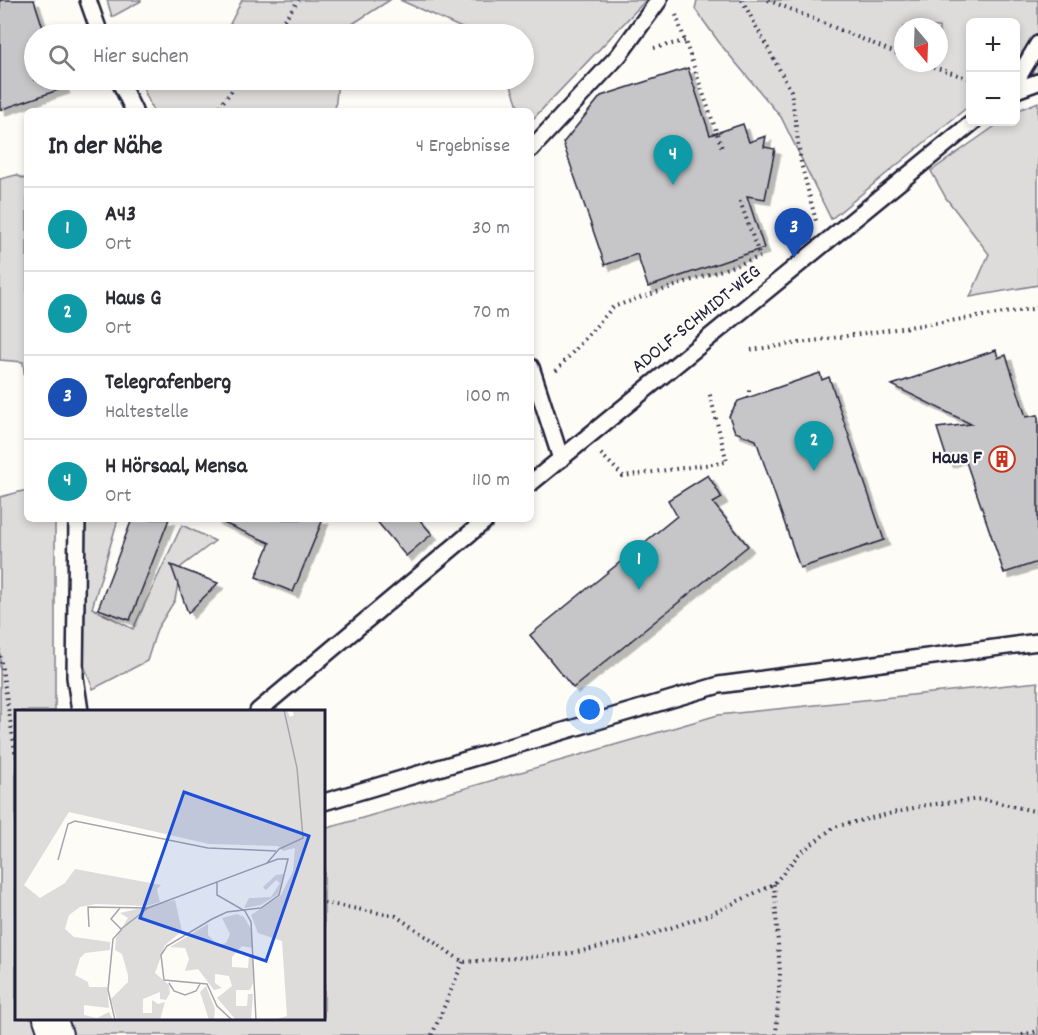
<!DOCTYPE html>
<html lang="de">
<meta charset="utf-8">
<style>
body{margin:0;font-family:Dekko,sans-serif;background:#f2f2f3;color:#2b2b33}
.controls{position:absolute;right:18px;top:18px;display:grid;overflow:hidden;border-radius:9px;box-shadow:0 3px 9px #0003}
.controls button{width:54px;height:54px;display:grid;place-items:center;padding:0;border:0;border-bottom:2px solid #e1e1e2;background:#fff;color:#2b2b33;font:30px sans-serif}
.compass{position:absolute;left:894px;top:18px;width:54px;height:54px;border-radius:50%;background:#fff;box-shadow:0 3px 9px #0003;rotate:161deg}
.you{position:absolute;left:590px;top:710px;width:21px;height:21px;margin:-15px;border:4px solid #fff;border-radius:50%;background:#1a73e8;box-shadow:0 0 0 9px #1a73e833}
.badge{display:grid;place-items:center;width:39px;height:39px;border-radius:50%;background:#111827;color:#fff;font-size:20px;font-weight:700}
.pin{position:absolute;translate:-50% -50px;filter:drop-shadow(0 2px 3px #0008)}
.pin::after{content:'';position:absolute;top:32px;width:21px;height:18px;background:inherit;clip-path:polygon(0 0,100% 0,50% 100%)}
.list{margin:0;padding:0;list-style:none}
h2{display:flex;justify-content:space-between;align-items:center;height:78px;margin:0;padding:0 24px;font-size:26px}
h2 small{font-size:20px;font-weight:400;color:#7c7c81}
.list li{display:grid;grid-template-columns:39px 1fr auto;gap:18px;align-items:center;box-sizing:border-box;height:84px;padding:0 24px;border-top:2px solid #e1e1e2}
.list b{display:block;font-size:22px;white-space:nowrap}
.list p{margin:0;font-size:20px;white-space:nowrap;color:#7c7c81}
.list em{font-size:20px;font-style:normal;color:#7c7c81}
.icon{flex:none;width:33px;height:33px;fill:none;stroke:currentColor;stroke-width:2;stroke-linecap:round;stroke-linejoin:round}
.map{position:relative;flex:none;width:1038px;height:1035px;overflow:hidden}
.search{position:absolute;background:#fff;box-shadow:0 3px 9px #0003;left:24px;top:24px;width:510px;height:66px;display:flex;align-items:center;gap:15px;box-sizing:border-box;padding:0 21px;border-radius:33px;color:#7c7c81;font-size:22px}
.panel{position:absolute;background:#fff;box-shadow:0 3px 9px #0003;left:24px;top:108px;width:510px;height:414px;border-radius:9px}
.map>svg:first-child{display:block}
.green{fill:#dddcdb;stroke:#807f8b;stroke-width:1.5;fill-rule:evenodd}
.building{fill:#c6c6c8;stroke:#22223b;stroke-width:1.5;filter:url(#shadow)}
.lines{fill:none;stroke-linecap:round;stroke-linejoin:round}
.service-casing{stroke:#22223b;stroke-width:20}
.minor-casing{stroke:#22223b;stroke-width:36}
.path{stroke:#22223b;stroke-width:4;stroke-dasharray:1.5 4.5;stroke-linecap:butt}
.service{stroke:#fdfcf7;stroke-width:15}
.minor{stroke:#fdfcf7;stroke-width:32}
.labels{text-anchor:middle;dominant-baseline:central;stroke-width:4.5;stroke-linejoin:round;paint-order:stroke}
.street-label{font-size:20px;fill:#22223b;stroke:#fdfcf7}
.poi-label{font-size:20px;font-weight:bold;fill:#22223b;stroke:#fdfcf7;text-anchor:end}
.inset-road{fill:none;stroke:#a5a5ac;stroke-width:1.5}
.view{fill:#1d4ed8;fill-opacity:0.15;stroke:#1d4ed8;stroke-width:3}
.inset-edge{fill:none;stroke:#22223b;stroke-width:3}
</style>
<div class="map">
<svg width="1038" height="1035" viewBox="0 0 1038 1035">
<defs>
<filter id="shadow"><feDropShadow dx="5.5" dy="5.5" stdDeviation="0" flood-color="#0004"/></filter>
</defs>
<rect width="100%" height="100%" fill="#fdfcf7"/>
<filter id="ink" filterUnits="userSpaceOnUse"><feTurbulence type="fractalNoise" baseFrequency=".0167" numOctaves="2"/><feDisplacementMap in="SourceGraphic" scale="12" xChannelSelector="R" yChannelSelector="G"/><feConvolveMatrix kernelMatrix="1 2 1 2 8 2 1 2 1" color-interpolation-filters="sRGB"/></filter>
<g filter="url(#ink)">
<path class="green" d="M107 0H141V1L112 17Z
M242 0H390L343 30V34H225Z
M400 0H646L531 121V111H520L509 80H524V34H475Z
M697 0H1038V72L1016 82V22H970V105L831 219 781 117 721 45 695 9ZM903 27H939V63H903Z
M140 80H338L335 111H153Z
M1038 102V285L970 297 989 254 946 198 931 171 1001 122H1016V111Z
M16 175 27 180V400L23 362 0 360V179Z
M27 490V519H58L55 525V711H16V1018H324V829L718 715 1038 682V1035H0V497Z
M91 519H118L92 608 133 629 182 525 215 541 181 567 175 600 157 629 147 661 93 689 82 660 85 526Z"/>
<path class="building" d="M0 0H34L45 34H34V80H61L64 88 0 110Z
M688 68 710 135 743 124 749 142 766 136 764 147 775 149 765 199 747 196 764 248 648 287 637 254 605 265 563 143 601 96Z
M996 350 998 358 1006 355 1026 417 1038 415V562L1004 573 964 456 948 462 937 428 971 424 892 385Z
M820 373 822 380 829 377 884 540 800 568 756 440 735 432 729 416 738 401Z
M708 475 722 498 713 503 748 546 573 688 530 635 677 516 668 500Z
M132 519H169L130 620 98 609Z
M214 519H323L293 592 256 577 270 543Z
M375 519H419L432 534 406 556Z
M171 565 218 583 188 613Z"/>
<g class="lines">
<g class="service-casing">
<path id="service" d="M88 0 100 34
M119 80 134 111
M1016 81 1038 44
M1016 90 1038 82
M531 149 619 55 659 0
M531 367 561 459
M531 483 973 122
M77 519 75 677 80 711
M258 711 487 519
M324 802 719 685 1038 642"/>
</g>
<g class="minor-casing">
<path id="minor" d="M50 1018 56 1035"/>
</g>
<path class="path" d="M742 0 791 91 801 163 816 221
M768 0 903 56
M676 15 723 151
M273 34 299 0
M654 48 685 41
M922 63 970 79
M216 111 240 80
M740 201 760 257
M751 350 1038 308
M556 371 613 307 760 257
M749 398V388
M601 454 623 476 727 462 709 391
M0 656 16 757
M774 884 780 973 776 1035
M324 903 396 916 463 962 567 954 638 939 711 914 774 884 799 854 834 827 926 805 982 799 1038 812
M432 1035 463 962
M1022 1035 1038 1031"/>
<use href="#service" class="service"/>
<use href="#minor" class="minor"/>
</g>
</g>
<defs>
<g id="building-ring" transform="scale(1.35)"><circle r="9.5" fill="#fdfcf7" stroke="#c8321e" stroke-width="1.5"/><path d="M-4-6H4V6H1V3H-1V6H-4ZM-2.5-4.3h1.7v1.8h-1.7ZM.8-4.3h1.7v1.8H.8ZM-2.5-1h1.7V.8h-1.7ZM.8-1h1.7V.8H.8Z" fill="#c8321e"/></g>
</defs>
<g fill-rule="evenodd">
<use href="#building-ring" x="1002" y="459"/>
</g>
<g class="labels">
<g class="street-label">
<text transform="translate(697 320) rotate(-39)">ADOLF-SCHMIDT-WEG</text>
</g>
<g class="poi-label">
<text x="982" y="459">Haus F</text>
</g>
</g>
<g transform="translate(15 710)">
<rect width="310" height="310" fill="#fdfcf7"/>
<path d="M0 0H272L275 7 279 5 277 0H310V310H258L272 306 267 231 243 223 236 205 266 185 278 161 280 138 268 141 263 136 194 134 54 102 9 175 25 188 50 173 60 159 146 175 142 179 145 192 132 196 81 194 65 197 54 205 50 219 59 227 95 232V240L70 243 65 248 60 265 73 272 74 277H92L94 298 69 295V305L82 308 94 302 98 310H0ZM269 164 263 184 246 195 229 198 234 188 256 187 265 173 261 170 251 180 248 177 261 165ZM160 190 167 221 150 235 140 263 154 275 155 283 151 290 145 289V282L128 289V303H137V290L143 294 150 292 145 310H102L96 289 113 272V265L107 244 100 240 101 228 113 208 105 203ZM222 204 229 207 236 219 238 238 227 236 217 247V257L233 258 234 245 238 244V273L235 280H221V296H232L233 284H238L236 310H221L202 288 217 276 214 266 200 264V273L207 278 199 280 183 259 170 261 174 249 170 238 155 237 193 214V225L203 235 211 233 215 224 207 208ZM191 276 200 299 199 310H194L185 282Z" fill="#dddcdb"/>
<path class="inset-road" d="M43 150 53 114 60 111 193 138 261 141M252 153 264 139 288 128 282 58 269 0M202 172V185L230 201 236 212 241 310M133 198 263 149H273L264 185 246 198 212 202 197 209 152 236 146 245 149 270 192 274 202 296 217 310M74 217 73 197 133 198 106 219 96 209 105 198M154 273 159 281 170 285 181 281 185 274M100 310 93 280 98 229 107 219"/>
<path class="view" d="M169 82 294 126 251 251 125 208Z"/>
<rect width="310" height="310" class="inset-edge"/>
</g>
</svg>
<div class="controls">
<button>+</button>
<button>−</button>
</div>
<svg class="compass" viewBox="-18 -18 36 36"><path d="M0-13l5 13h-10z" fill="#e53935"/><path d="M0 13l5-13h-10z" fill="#7c7c81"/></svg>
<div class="you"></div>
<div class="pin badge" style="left:639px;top:590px;background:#0f9aa8">1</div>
<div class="pin badge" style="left:814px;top:471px;background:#0f9aa8">2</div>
<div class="pin badge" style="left:794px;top:258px;background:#1a4fb4">3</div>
<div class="pin badge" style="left:673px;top:185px;background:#0f9aa8">4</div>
<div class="search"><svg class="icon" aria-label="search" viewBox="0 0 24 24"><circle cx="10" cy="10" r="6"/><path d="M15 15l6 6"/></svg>Hier suchen</div>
<section class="panel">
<h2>In der Nähe<small>4 Ergebnisse</small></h2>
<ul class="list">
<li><span class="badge" style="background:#0f9aa8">1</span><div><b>A43</b><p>Ort</p></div><em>30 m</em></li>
<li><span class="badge" style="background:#0f9aa8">2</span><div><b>Haus G</b><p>Ort</p></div><em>70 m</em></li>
<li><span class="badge" style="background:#1a4fb4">3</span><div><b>Telegrafenberg</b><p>Haltestelle</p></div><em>100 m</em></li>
<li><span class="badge" style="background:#0f9aa8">4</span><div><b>H Hörsaal, Mensa</b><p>Ort</p></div><em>110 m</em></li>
</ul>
</section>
</div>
